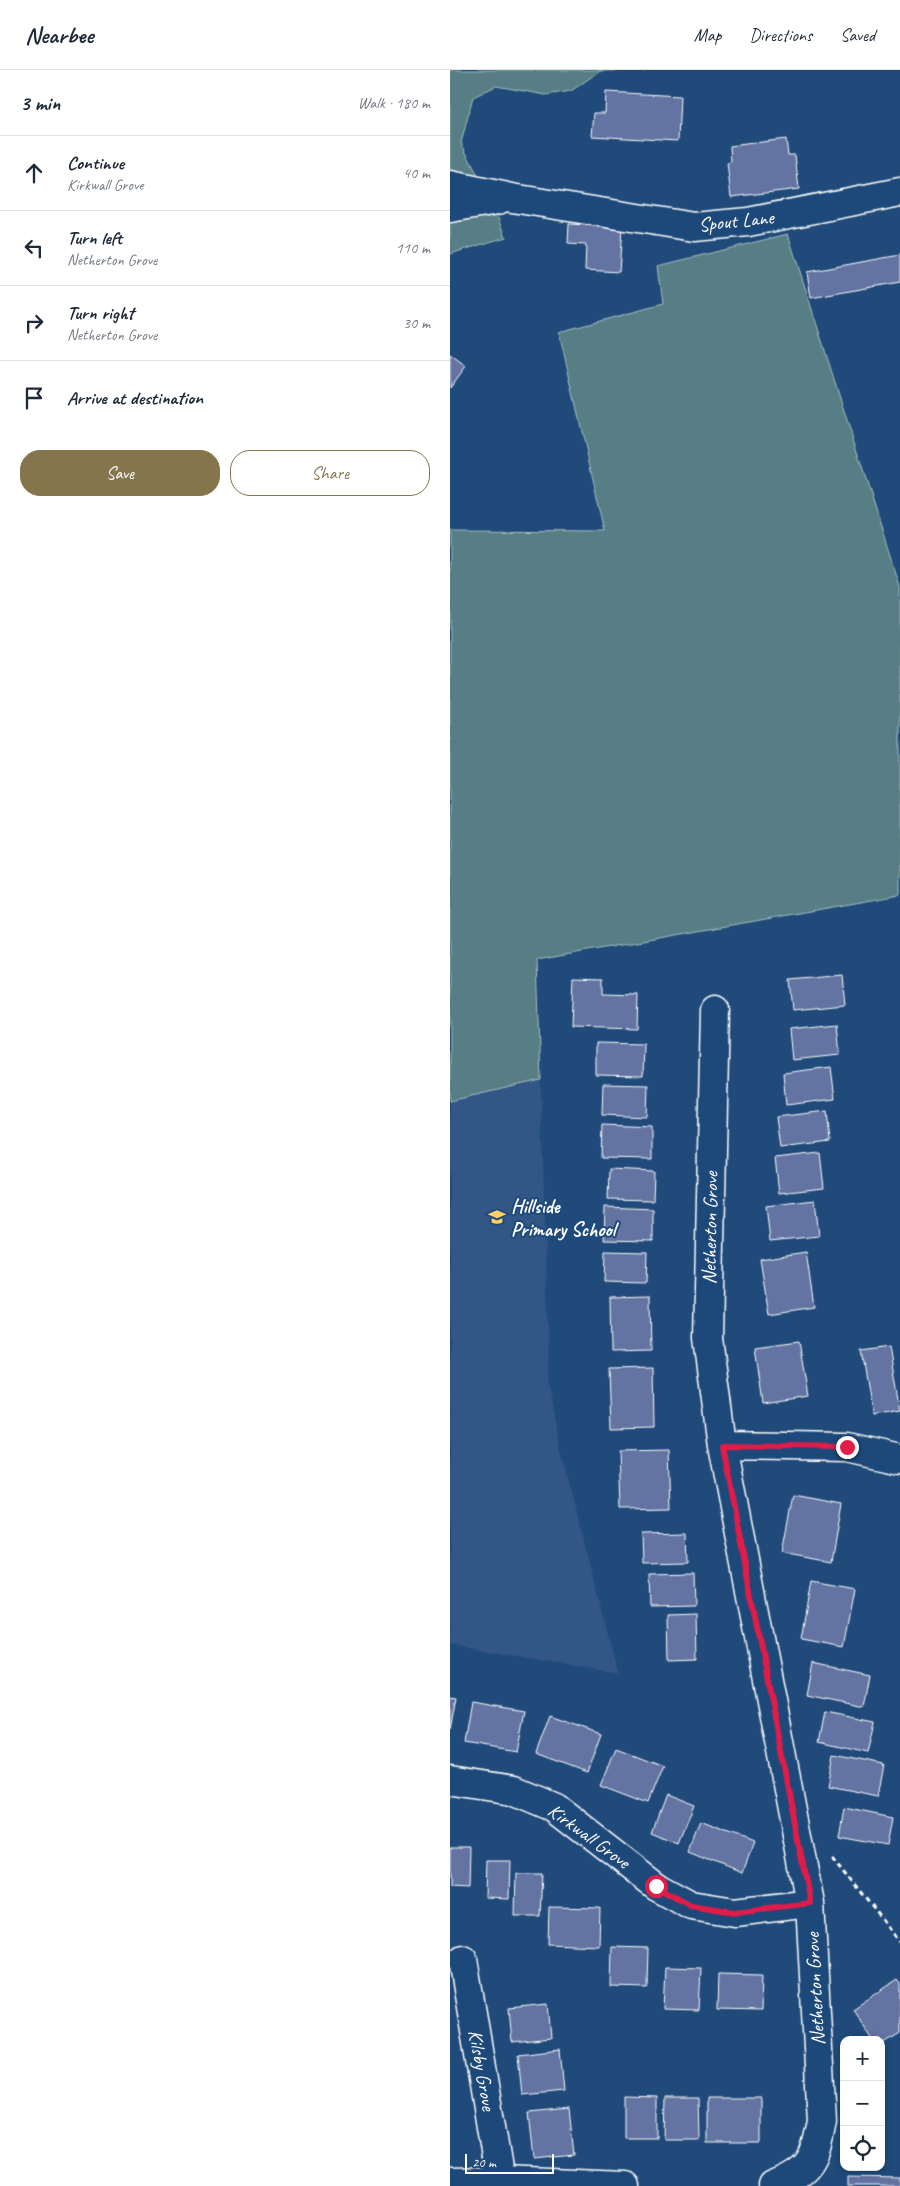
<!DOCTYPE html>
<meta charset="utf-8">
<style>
body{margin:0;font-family:Caveat,sans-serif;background:#f6f6f7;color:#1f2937}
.controls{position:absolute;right:15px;bottom:15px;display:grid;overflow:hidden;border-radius:10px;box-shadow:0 2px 8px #0003}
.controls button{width:45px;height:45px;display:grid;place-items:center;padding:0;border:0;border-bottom:1px solid #e0e1e3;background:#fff;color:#1f2937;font:25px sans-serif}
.scale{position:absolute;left:15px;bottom:12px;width:89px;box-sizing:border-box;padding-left:5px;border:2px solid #fff;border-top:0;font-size:14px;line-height:18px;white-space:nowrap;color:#fff;-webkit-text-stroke:4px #1f4a7a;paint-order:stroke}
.stop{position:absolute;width:15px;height:15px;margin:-11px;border:4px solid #e11d48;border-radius:50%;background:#fff}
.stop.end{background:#e11d48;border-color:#fff;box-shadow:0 1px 5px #0008}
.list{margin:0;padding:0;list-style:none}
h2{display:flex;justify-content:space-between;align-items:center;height:65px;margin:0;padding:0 20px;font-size:21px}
h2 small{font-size:16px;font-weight:400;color:#747a83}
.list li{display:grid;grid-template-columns:32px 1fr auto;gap:15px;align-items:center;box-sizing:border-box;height:75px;padding:0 20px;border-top:1px solid #e0e1e3}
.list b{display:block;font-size:19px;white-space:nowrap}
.list p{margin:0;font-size:16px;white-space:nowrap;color:#747a83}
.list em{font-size:16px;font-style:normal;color:#747a83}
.actions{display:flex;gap:10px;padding:15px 20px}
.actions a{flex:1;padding:11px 0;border:1px solid #84754c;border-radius:20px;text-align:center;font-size:18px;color:#84754c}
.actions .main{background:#84754c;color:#fff}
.icon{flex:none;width:28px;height:28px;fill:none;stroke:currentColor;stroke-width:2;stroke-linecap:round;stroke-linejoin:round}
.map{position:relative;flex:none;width:450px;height:2116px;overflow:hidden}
header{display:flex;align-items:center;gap:30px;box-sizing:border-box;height:70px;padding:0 25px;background:#fff;border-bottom:1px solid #e0e1e3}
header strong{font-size:24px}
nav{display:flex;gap:28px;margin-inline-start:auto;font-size:18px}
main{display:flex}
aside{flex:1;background:#fff}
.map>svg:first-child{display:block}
.built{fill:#335686}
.green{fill:#567e84;stroke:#aabec2}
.building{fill:#6373a2;stroke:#fff}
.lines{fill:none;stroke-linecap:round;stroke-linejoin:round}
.minor-casing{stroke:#fff;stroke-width:31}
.path{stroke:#fff;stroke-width:3;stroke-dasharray:5 4;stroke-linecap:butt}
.minor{stroke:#1f4a7a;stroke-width:28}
.route{stroke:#e11d48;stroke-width:6}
.labels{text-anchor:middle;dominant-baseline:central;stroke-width:4;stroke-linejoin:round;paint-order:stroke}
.street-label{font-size:20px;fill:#fff;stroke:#1f4a7a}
.poi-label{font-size:20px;font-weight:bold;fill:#fff;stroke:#1f4a7a;text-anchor:start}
</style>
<header>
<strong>Nearbee</strong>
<nav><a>Map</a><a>Directions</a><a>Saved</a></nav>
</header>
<main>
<aside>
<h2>3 min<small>Walk · 180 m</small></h2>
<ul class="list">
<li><svg class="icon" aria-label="ahead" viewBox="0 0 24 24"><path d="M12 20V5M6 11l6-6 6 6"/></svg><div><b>Continue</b><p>Kirkwall Grove</p></div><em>40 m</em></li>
<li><svg class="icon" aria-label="left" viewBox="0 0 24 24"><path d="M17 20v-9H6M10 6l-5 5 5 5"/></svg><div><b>Turn left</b><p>Netherton Grove</p></div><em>110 m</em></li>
<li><svg class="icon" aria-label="right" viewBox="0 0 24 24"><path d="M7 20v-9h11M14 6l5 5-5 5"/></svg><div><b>Turn right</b><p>Netherton Grove</p></div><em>30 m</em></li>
<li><svg class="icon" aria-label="arrive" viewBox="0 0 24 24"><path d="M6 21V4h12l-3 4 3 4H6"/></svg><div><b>Arrive at destination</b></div></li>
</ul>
<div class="actions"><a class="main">Save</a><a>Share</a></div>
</aside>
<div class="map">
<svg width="450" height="2116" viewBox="0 0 450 2116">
<rect width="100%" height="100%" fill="#1f4a7a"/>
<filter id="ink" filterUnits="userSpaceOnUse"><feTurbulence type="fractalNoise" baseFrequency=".02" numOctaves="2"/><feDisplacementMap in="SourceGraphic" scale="10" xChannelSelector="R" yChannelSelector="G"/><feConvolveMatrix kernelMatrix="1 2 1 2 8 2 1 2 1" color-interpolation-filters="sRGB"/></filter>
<g filter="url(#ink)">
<path class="built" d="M0 868 87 890 99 1284 97 1313 111 1379 168 1603 0 1575Z"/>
<path class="green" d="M0 0H196L150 1 121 21 96 25 46 16 23 27 11 73 47 142 56 167 0 184Z
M338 164 450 517V825L87 890 91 1010 0 1031V460L155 461 109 262 213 234 208 196Z"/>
<path class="building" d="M156 22 230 26 228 71 142 66 144 43H155Z
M336 69 338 85H345L349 119 281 127 277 93 281 92 280 76Z
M119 154 172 157 169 202 135 200 136 175 118 174Z
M450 185V212L361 228 357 202Z
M0 284 16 296 0 318Z
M392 905 395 935 343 940 340 910Z
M123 907 153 908V924L188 925 187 959 121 957Z
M387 954 390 985 342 990 339 959Z
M146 973 194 974 193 1006 146 1005Z
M381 997 385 1029 336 1035 333 1003Z
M153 1014 198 1015 197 1047 152 1045Z
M377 1041 380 1072 330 1078 326 1047Z
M152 1055 202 1057V1089L151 1088Z
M370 1083 374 1118 329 1123 325 1088Z
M159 1099 204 1101 203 1130 158 1129Z
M365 1130 369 1166 320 1171 316 1136Z
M155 1137 203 1139V1171L154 1170Z
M155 1181 197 1182 196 1213 154 1212Z
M356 1182 364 1237 319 1244 310 1189Z
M200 1226 201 1281 161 1282 160 1227Z
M349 1271 358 1326 313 1333 305 1277Z
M439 1277 450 1341 422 1346 411 1281Z
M203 1298 204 1357 161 1358 159 1299Z
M219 1380 221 1438 170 1439 168 1381Z
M343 1425 391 1434 381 1492 332 1483Z
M237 1463 238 1492 192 1493 191 1464Z
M243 1503 244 1536 200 1537 199 1504Z
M361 1511 405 1519 394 1577 351 1569Z
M246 1544 247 1589 219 1590 218 1545Z
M363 1593 420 1605 414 1637 357 1625Z
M0 1626 6 1627 0 1660Z
M21 1632 74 1641 66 1682 14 1673Z
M375 1642 425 1652 418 1683 369 1672Z
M100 1646 151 1664 137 1703 86 1684Z
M166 1678 213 1696 198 1733 151 1715Z
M384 1685 434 1695 428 1726 378 1716Z
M216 1725 244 1736 229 1773 202 1762Z
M394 1737 443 1747 438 1775 389 1766Z
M251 1753 303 1773 292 1803 240 1782Z
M0 1777H19L18 1818 0 1817Z
M36 1790H60L59 1829 35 1828Z
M66 1803H92L90 1846H65Z
M99 1837 150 1838 149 1876 98 1874Z
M162 1877 198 1878 197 1918 161 1917Z
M215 1897 251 1898 249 1940 213 1939Z
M268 1904 312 1905 311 1941 267 1940Z
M447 1910 450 1914V1963L431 1975V1970H423L403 1939Z
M98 1934 101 1968 62 1972 59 1938Z
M110 1979 114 2021 72 2025 68 1984Z
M174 2027 207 2028V2068H174Z
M215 2028H248L249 2070H214Z
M257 2028H311V2073H257Z
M119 2039 124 2085 84 2089 79 2043Z
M398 2107 450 2108V2116H398Z"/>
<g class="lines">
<g class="minor-casing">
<path id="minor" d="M0 115 62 128 244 157 298 152 450 122
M0 138 48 130
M265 940 258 1268 272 1375 360 1833 372 2051C365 2090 361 2101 323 2116
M272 1375 397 1377 450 1389
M0 1710 64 1720 104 1737 206 1816 241 1835 285 1842 360 1833
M13 1889 50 2111
M0 2112 50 2111 175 2116"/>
</g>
<path class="path" d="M382 1786 450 1872"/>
<use href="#minor" class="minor"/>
</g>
</g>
<g class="lines" filter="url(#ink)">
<path class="route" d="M206 1816 241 1835 285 1842 360 1833 272 1375 397 1377"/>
</g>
<defs>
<g id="school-bare" transform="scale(1.35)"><path d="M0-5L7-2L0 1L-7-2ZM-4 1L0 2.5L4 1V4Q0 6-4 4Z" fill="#ffd166" stroke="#1f4a7a" stroke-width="2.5" paint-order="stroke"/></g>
</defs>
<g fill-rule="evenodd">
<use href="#school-bare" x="47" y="1147"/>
</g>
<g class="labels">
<g class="street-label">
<text transform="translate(286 151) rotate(-6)">Spout Lane</text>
<text transform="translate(260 1158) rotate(-89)">Netherton Grove</text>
<text transform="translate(139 1766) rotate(36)">Kirkwall Grove</text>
<text transform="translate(365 1919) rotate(-93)">Netherton Grove</text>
<text transform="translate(32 2000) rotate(80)">Kilsby Grove</text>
</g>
<g class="poi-label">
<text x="61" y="1136">Hillside<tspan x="61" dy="23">Primary School</tspan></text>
</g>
</g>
</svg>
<div class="controls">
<button>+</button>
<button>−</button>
<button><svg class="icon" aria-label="locate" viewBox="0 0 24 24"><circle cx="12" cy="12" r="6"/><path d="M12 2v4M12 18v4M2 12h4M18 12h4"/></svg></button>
</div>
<div class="scale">20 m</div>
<div class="stop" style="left:206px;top:1816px"></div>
<div class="stop end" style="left:397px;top:1377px"></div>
</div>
</main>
